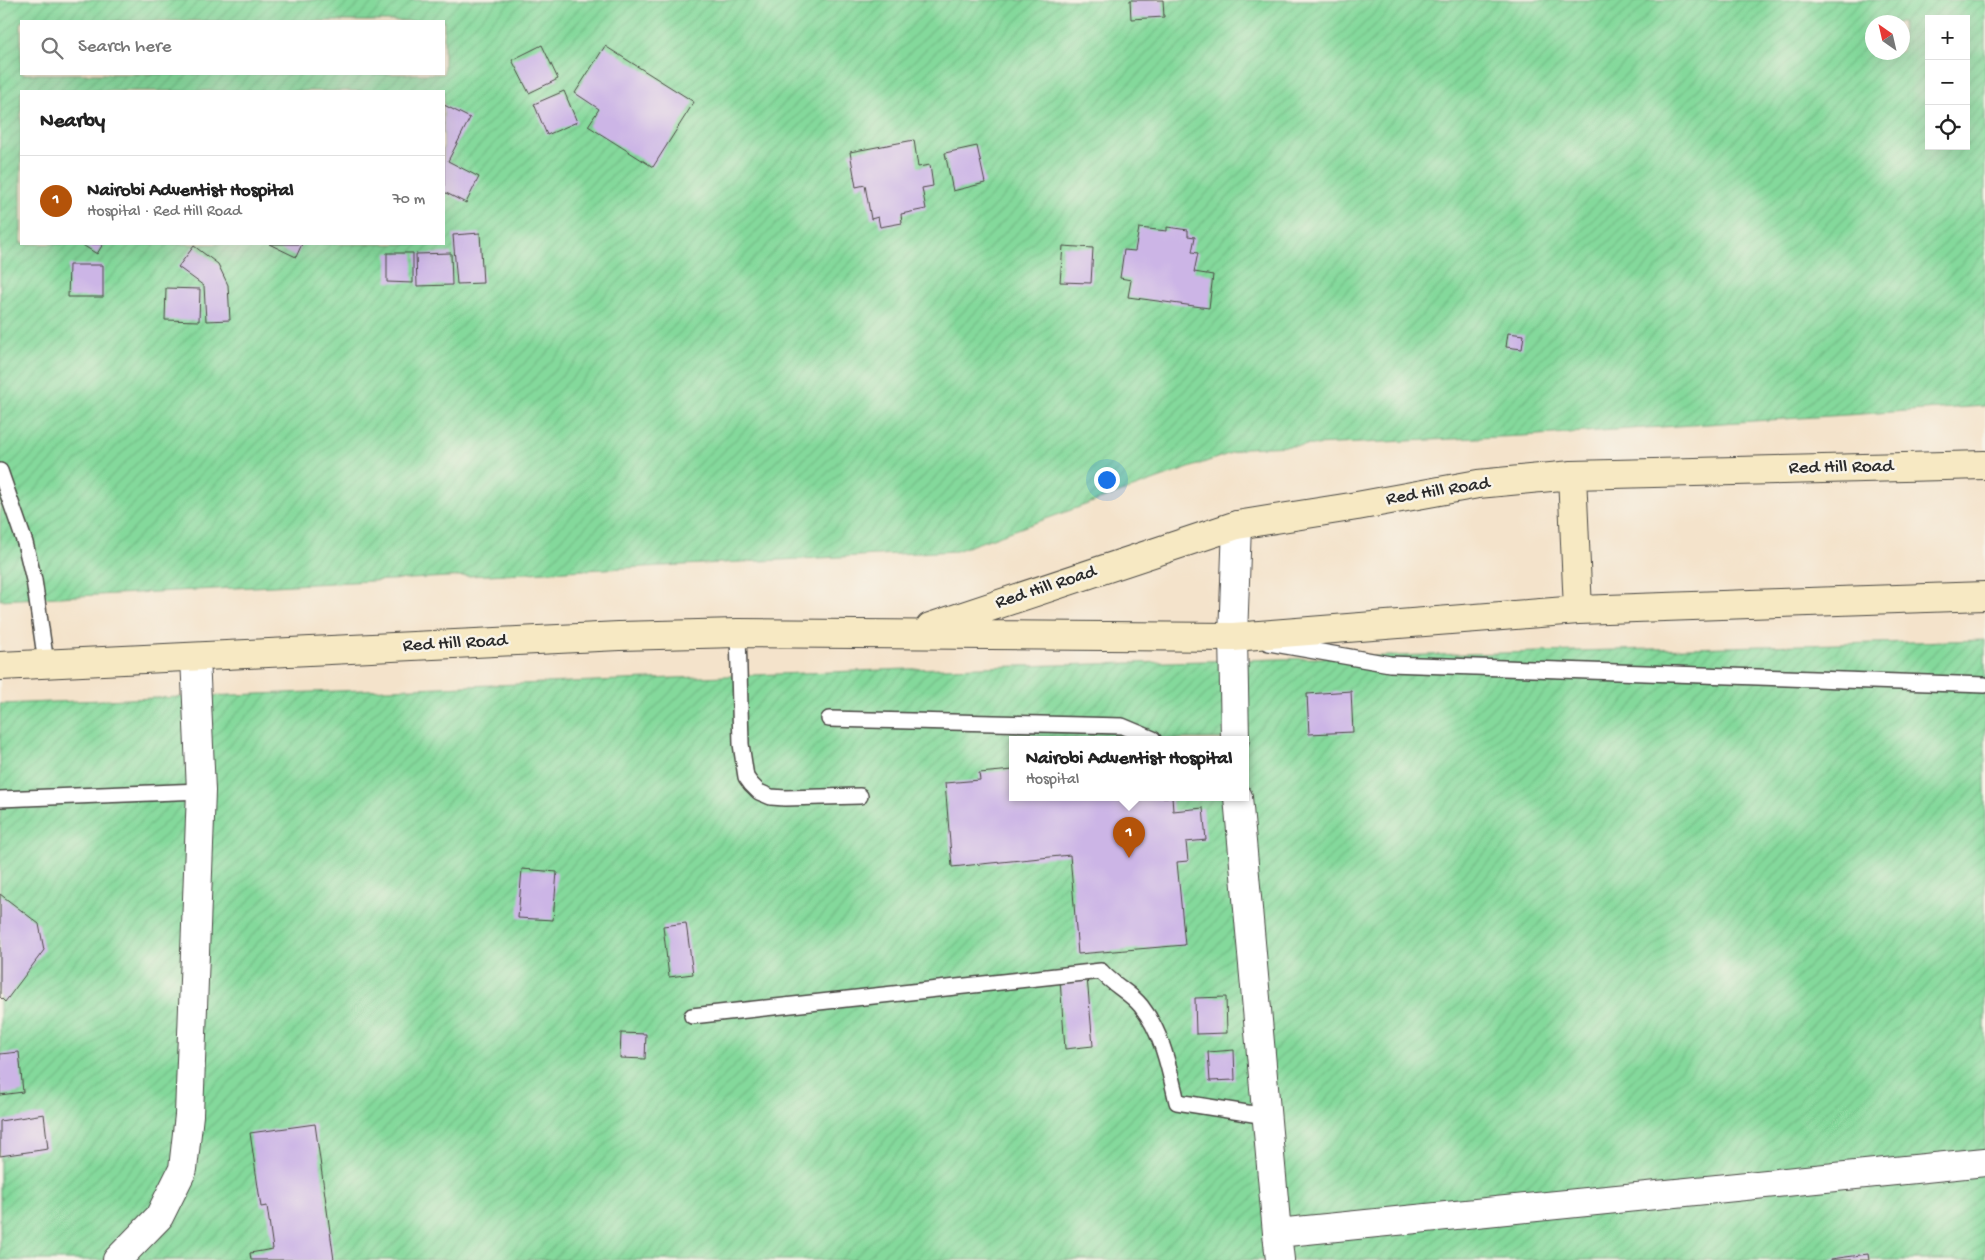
<!DOCTYPE html>
<meta charset="utf-8">
<style>
body{margin:0;font-family:"Gochi Hand",sans-serif;background:#f6f6f6;color:#222}
.controls{position:absolute;right:15px;top:15px;display:grid;overflow:hidden;border-radius:0px;box-shadow:0 5px 20px #0002}
.controls button{width:45px;height:45px;display:grid;place-items:center;padding:0;border:0;border-bottom:1px solid #e0e0e0;background:#fff;color:#222;font:25px sans-serif}
.compass{position:absolute;left:1865px;top:15px;width:45px;height:45px;border-radius:50%;background:#fff;box-shadow:0 5px 20px #0002;rotate:326deg}
.you{position:absolute;left:1106px;top:479px;width:18px;height:18px;margin:-12px;border:4px solid #fff;border-radius:50%;background:#1a73e8;box-shadow:0 0 0 8px #1a73e833}
.badge{display:grid;place-items:center;width:32px;height:32px;border-radius:50%;background:#b45309;color:#fff;font-size:16px;font-weight:700}
.pin{position:absolute;translate:-50% -41px;filter:drop-shadow(0 1px 2px #0008)}
.pin::after{content:'';position:absolute;top:26px;width:18px;height:15px;background:inherit;clip-path:polygon(0 0,100% 0,50% 100%)}
.popup{position:absolute;left:1009px;top:736px;width:240px;height:65px;box-sizing:border-box;display:grid;place-content:center;border-radius:0px;background:#fff;filter:drop-shadow(0 1px 4px #0005);font-size:16px;white-space:nowrap;color:#767676}
.popup b{font-size:19px;color:#222}
.popup::after{content:'';position:absolute;left:50%;top:100%;margin-left:-10px;border:10px solid transparent;border-top-color:#fff}
.list{margin:0;padding:0;list-style:none}
h2{display:flex;justify-content:space-between;align-items:center;height:65px;margin:0;padding:0 20px;font-size:21px}
h2 small{font-size:16px;font-weight:400;color:#767676}
.list li{display:grid;grid-template-columns:32px 1fr auto;gap:15px;align-items:center;box-sizing:border-box;height:90px;padding:0 20px;border-top:1px solid #e0e0e0}
.list b{display:block;font-size:19px;white-space:nowrap}
.list p{margin:0;font-size:16px;white-space:nowrap;color:#767676}
.list em{font-size:16px;font-style:normal;color:#767676}
.icon{flex:none;width:28px;height:28px;fill:none;stroke:currentColor;stroke-width:2;stroke-linecap:round;stroke-linejoin:round}
.map{position:relative;flex:none;width:1985px;height:1260px;overflow:hidden}
.search{position:absolute;background:#fff;box-shadow:0 5px 20px #0002;left:20px;top:20px;width:425px;height:55px;display:flex;align-items:center;gap:12px;box-sizing:border-box;padding:0 18px;border-radius:0px;color:#767676;font-size:19px}
.panel{position:absolute;background:#fff;box-shadow:0 5px 20px #0002;left:20px;top:90px;width:425px;height:155px;border-radius:0px}
.map>svg:first-child{display:block}
.garden{fill:url(#garden-furrows);stroke:#588263;fill-rule:evenodd}
.building{fill:#ccb5e6}
.lines{fill:none;stroke-linecap:round;stroke-linejoin:round}
.lane-casing{stroke:#494743;stroke-width:18}
.street-casing{stroke:#494743;stroke-width:30}
.secondary-casing{stroke:#494743;stroke-width:30}
.lane{stroke:#fff;stroke-width:15}
.street{stroke:#fff;stroke-width:28}
.secondary{stroke:#f7e9c3;stroke-width:28}
.labels{text-anchor:middle;dominant-baseline:central;stroke-width:5;stroke-linejoin:round;paint-order:stroke}
.street-label{font-size:19px;fill:#2b2b2b;stroke:#f7f3e8}
</style>
<div class="map">
<svg width="1985" height="1260" viewBox="0 0 1985 1260">
<defs>
<pattern id="garden-furrows" width="10" height="10" patternUnits="userSpaceOnUse" patternTransform="scale(1.25)"><rect width="10" height="10" fill="#84d99b"/><path d="M-1 1l2-2M0 10L10 0M9 11l2-2" fill="none" stroke="#72ba86"/></pattern>
</defs>
<rect width="100%" height="100%" fill="#f7f3e8"/>
<filter id="ink" filterUnits="userSpaceOnUse"><feTurbulence type="fractalNoise" baseFrequency=".02" numOctaves="2"/><feDisplacementMap in="SourceGraphic" scale="10" xChannelSelector="R" yChannelSelector="G"/><feConvolveMatrix kernelMatrix="1 2 1 2 8 2 1 2 1" color-interpolation-filters="sRGB"/></filter>
<filter id="wash" filterUnits="userSpaceOnUse"><feTurbulence type="fractalNoise" baseFrequency=".0096" numOctaves="4" result="noise"/><feDisplacementMap in="SourceGraphic" scale="20" xChannelSelector="R" yChannelSelector="G"/><feGaussianBlur stdDeviation="1.12" result="paint"/><feColorMatrix in="noise" values="0 0 0 0 0 0 0 0 0 0 0 0 0 0 0 0 0 1.4 0 .05"/><feComposite in="paint" operator="in"/></filter>
<g filter="url(#wash)">
<rect width="100%" height="100%" fill="#f4e3cb"/>
<path class="garden" d="M0 0H1985V406L1522 436 1245 448 956 551 0 600ZM1929 19H1966V146H1929ZM21 21H444V74H21ZM1872 22H1902V52H1872ZM21 91H444V244H21Z
M1985 640V1260H0V704L907 669ZM1013 739H1245V797H1013Z"/>
<g id="blocks">
<path class="building" d="M1130 0H1163L1164 17 1131 19Z
M542 45 558 79 529 93 512 60Z
M605 46 694 102 653 167 588 126 599 109 575 93Z
M564 91 577 122 547 135 534 104Z
M444 105 470 118 448 161 479 177 466 203 444 192Z
M914 140 918 167 930 165 933 186 922 188 926 209 901 214 902 223 880 227 878 217 871 219 865 185 856 187 850 152Z
M977 146 985 183 953 191 945 153Z
M1167 227 1188 230V236L1195 237 1192 252 1198 253 1194 272 1213 275 1209 308 1128 297 1131 280 1120 278 1124 250 1135 251 1139 228 1167 231Z
M480 233 483 283 457 284 453 235Z
M81 244H103L97 254Z
M269 244H302L296 257Z
M194 246 218 264 228 285 230 320 206 321 204 286 178 267Z
M1063 246 1093 248 1091 283 1060 282Z
M387 253H413V283L387 282Z
M451 253 452 285 417 286 416 254Z
M69 265H103V297H68Z
M166 288 200 289 199 321 165 320Z
M1508 333 1524 335 1522 349 1506 347Z
M1351 691 1353 732 1309 734 1307 694Z
M1013 770V797H1172L1173 811 1203 808 1206 840 1186 842 1188 861 1177 862 1185 945 1078 954 1070 855 952 867 945 783 980 780 979 773Z
M522 869 557 872 553 920 518 918Z
M0 894 39 924 44 950 5 1002 0 997Z
M686 923 693 974 669 977 663 926Z
M1087 977 1093 1046 1065 1049 1060 980Z
M1226 997 1227 1033 1196 1034 1195 998Z
M621 1033 646 1034 645 1059 620 1058Z
M1234 1050 1235 1080 1210 1081 1208 1052Z
M19 1052 23 1092 0 1095V1054Z
M44 1114 48 1149 0 1156V1121Z
M315 1124 334 1260H251L250 1253 273 1249 267 1206 261 1207 250 1133Z
M1868 1254 1869 1260H1831V1259Z"/>
</g>
</g>
<g filter="url(#ink)">
<use href="#blocks" fill-opacity="0" stroke="#494743" stroke-width="1"/>
<g class="lines">
<g class="lane-casing">
<path id="lane" d="M0 471 25 543 34 580 46 663
M738 633 741 744 746 777 751 784 759 792 771 797 785 798 860 796
M1269 643 1390 664 1985 685
M829 719 1122 726 1153 739
M0 799 201 791
M692 1016 1101 971C1113 985 1131 993 1141 1006 1163 1034 1169 1069 1177 1102L1266 1116"/>
</g>
<g class="street-casing">
<path id="street" d="M1235 739 1233 637 1237 525
M1238 797 1277 1233 1985 1162
M1277 1233 1280 1260
M117 1260 159 1217 183 1169 189 1115 201 791 195 657"/>
</g>
<g class="secondary-casing">
<path id="secondary" d="M1572 475 1578 610
M930 627 1237 525 1357 506 1478 484 1572 475 1985 465
M0 666 619 636 738 633 1233 637 1578 610 1985 596"/>
</g>
<use href="#lane" class="lane"/>
<use href="#street" class="street"/>
<use href="#secondary" class="secondary"/>
</g>
</g>
<g class="labels">
<g class="street-label">
<text transform="translate(1841 468) rotate(-1)">Red Hill Road</text>
<text transform="translate(1438 492) rotate(-9)">Red Hill Road</text>
<text transform="translate(1046 588) rotate(-18)">Red Hill Road</text>
<text transform="translate(455 644) rotate(-3)">Red Hill Road</text>
</g>
</g>
</svg>
<div class="controls">
<button>+</button>
<button>−</button>
<button><svg class="icon" aria-label="locate" viewBox="0 0 24 24"><circle cx="12" cy="12" r="6"/><path d="M12 2v4M12 18v4M2 12h4M18 12h4"/></svg></button>
</div>
<svg class="compass" viewBox="-18 -18 36 36"><path d="M0-13l5 13h-10z" fill="#e53935"/><path d="M0 13l5-13h-10z" fill="#767676"/></svg>
<div class="you"></div>
<div class="pin badge" style="left:1129px;top:858px">1</div>
<div class="popup"><b>Nairobi Adventist Hospital</b>Hospital</div>
<div class="search"><svg class="icon" aria-label="search" viewBox="0 0 24 24"><circle cx="10" cy="10" r="6"/><path d="M15 15l6 6"/></svg>Search here</div>
<section class="panel">
<h2>Nearby<small></small></h2>
<ul class="list">
<li><span class="badge">1</span><div><b>Nairobi Adventist Hospital</b><p>Hospital · Red Hill Road</p></div><em>70 m</em></li>
</ul>
</section>
</div>
